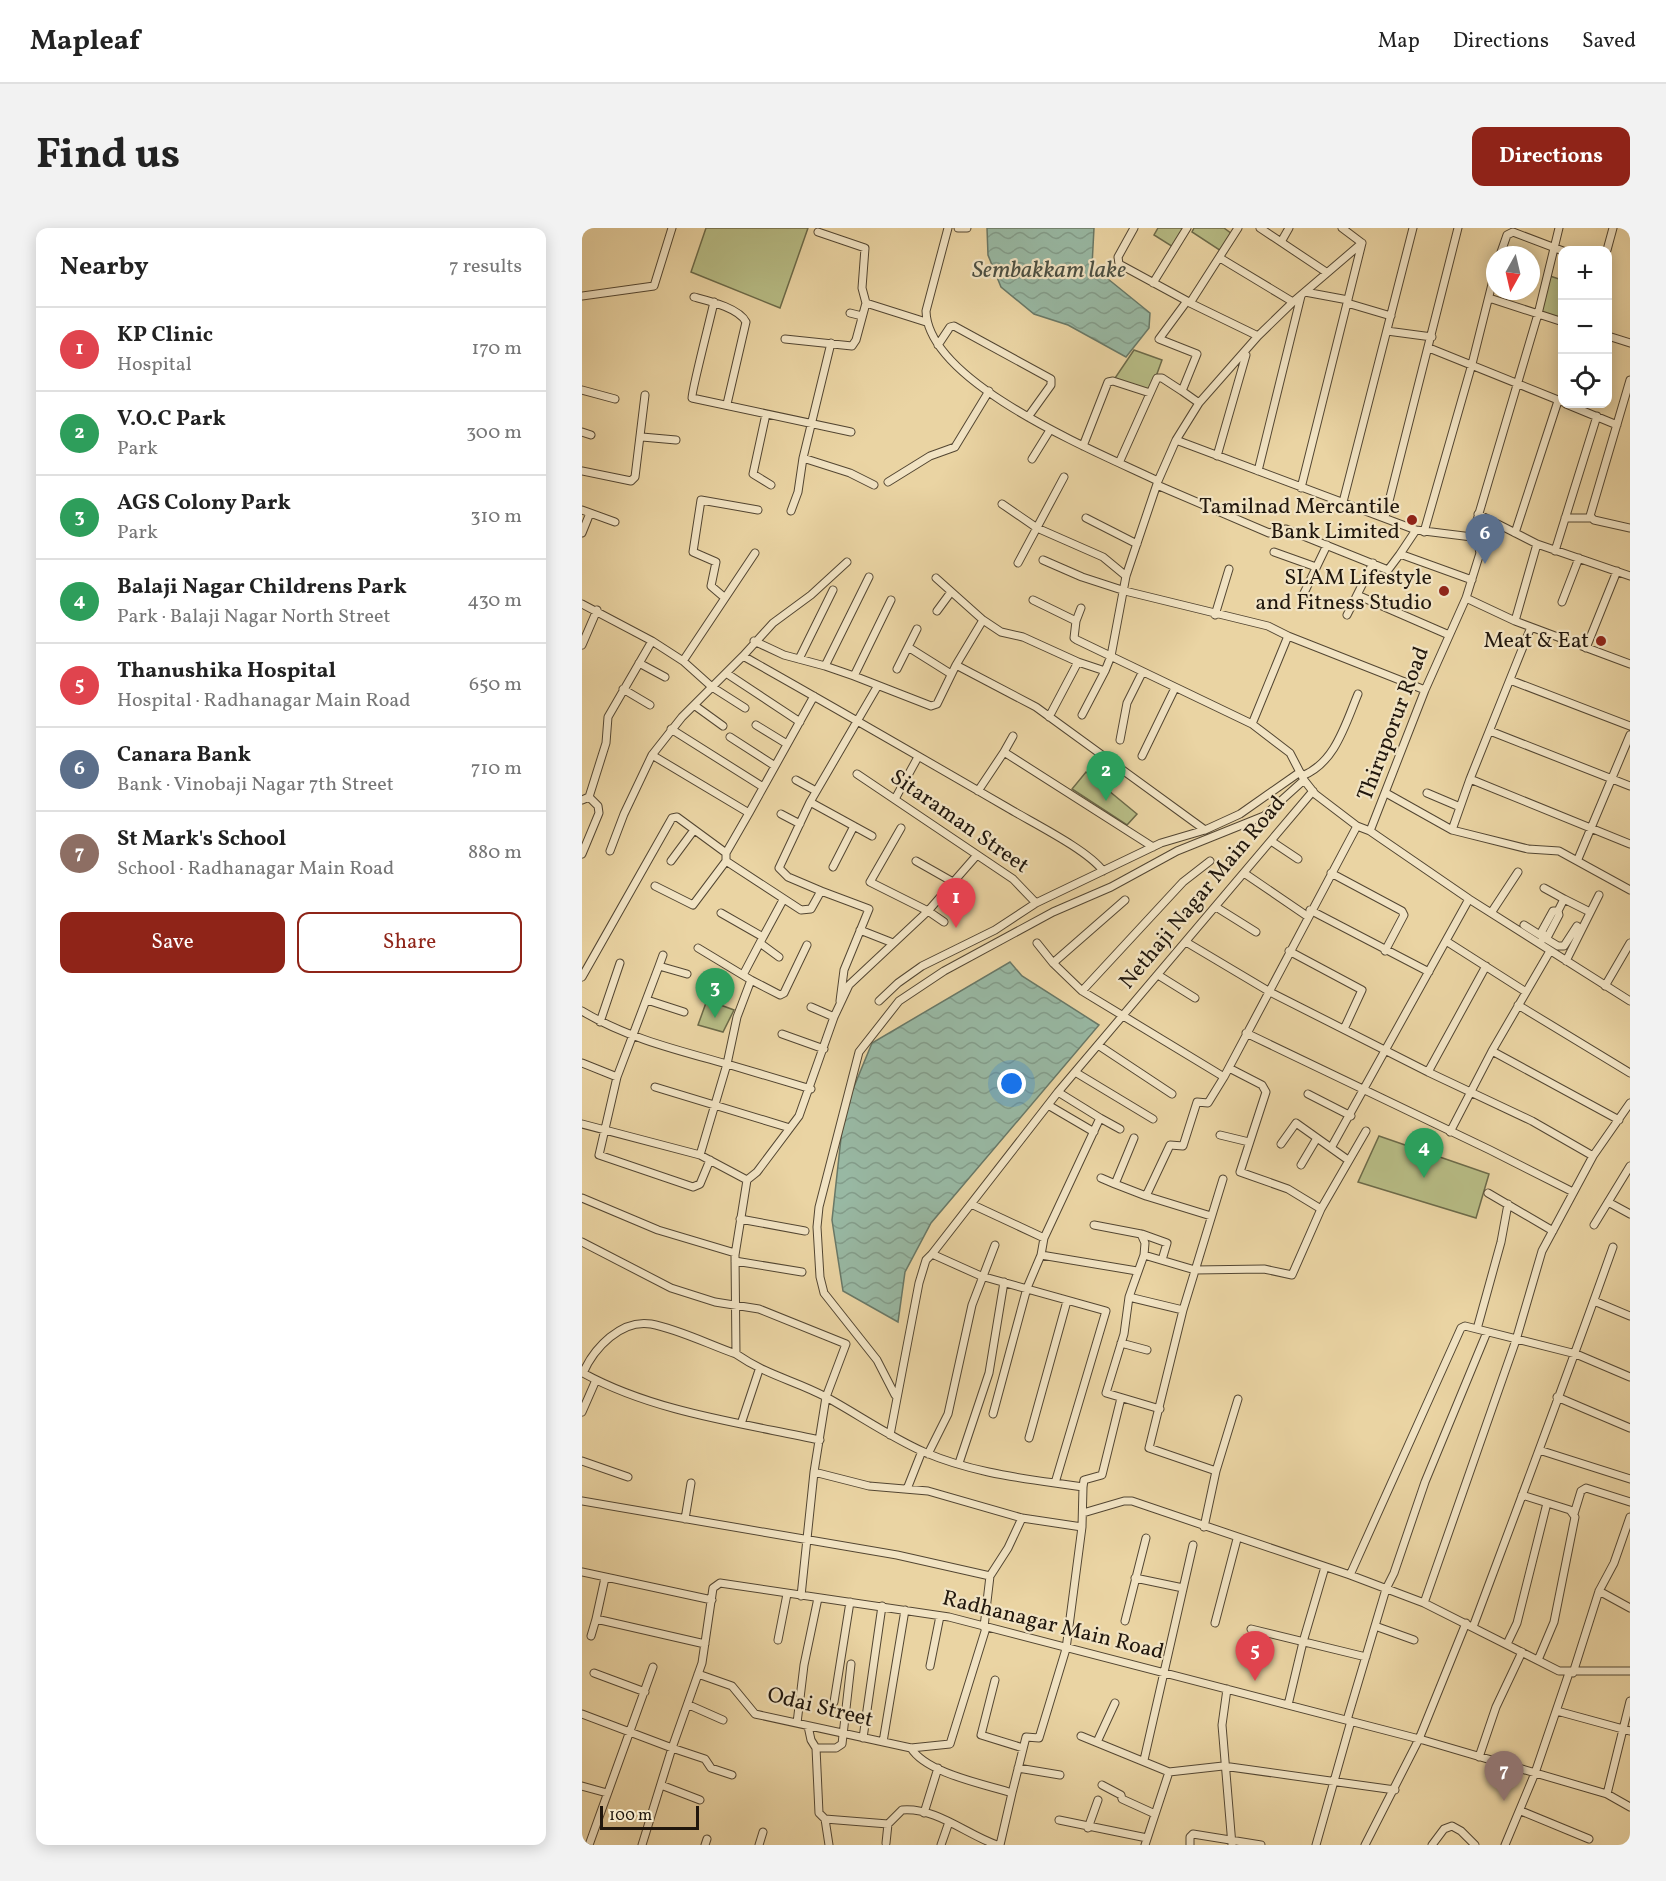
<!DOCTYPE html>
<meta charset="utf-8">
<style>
body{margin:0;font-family:Vollkorn,serif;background:#f2f2f2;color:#222}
.controls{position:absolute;right:18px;top:18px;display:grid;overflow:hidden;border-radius:12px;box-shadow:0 3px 15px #0003}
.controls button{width:54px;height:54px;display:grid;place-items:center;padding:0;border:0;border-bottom:2px solid #e0e0e0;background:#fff;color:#222;font:30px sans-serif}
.compass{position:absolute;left:904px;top:18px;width:54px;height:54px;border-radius:50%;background:#fff;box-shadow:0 3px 15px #0003;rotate:188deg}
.scale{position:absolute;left:18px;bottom:15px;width:99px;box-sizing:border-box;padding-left:6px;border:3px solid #21170d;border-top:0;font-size:16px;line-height:21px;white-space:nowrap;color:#21170d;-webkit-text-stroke:4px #f1e3c3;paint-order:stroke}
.you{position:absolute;left:430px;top:856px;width:21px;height:21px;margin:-15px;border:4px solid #fff;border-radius:50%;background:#1a73e8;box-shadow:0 0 0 9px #1a73e833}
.badge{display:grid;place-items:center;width:39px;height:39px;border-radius:50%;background:#8f2418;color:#fff;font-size:20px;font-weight:700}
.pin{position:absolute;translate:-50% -50px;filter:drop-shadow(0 2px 3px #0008)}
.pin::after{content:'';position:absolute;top:32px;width:21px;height:18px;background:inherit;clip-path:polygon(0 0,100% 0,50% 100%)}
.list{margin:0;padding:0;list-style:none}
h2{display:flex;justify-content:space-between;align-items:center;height:78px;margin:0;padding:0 24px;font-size:26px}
h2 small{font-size:20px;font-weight:400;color:#767676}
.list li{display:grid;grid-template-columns:39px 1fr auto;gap:18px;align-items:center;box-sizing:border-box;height:84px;padding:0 24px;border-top:2px solid #e0e0e0}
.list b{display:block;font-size:22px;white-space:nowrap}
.list p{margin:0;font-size:20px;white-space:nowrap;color:#767676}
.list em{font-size:20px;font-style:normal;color:#767676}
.actions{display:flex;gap:12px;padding:18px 24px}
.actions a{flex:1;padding:14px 0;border:2px solid #8f2418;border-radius:12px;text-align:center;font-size:21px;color:#8f2418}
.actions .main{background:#8f2418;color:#fff}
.icon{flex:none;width:33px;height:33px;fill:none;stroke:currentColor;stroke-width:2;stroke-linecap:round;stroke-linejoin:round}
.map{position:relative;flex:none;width:1048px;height:1617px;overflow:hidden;border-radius:12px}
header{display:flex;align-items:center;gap:36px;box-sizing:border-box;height:84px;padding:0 30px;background:#fff;border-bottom:2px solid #e0e0e0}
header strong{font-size:28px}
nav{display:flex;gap:33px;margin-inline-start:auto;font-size:21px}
.intro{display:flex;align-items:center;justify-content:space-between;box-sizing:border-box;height:144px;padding:0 36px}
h1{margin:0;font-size:42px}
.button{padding:15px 27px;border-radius:12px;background:#8f2418;color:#fff;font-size:21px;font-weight:700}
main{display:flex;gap:36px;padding:0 36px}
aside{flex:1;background:#fff;border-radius:12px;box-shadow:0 3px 15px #0003}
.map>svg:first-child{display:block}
.green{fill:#b7bc85;stroke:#6c6a49;stroke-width:1.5}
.water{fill:url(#water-waves);stroke:#687867;stroke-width:1.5}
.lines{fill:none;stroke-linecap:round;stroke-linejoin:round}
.minor-casing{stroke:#534632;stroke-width:9}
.minor{stroke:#f1e3c3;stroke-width:7}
.poi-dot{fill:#8f2418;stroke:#f1e3c3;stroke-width:2}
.labels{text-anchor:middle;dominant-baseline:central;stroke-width:4.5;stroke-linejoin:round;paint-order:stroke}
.poi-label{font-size:22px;fill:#21170d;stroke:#f1e3c3;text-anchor:end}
.street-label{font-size:22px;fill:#21170d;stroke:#f1e3c3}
.water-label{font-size:24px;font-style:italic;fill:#4b4f42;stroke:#f1e3c3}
</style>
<header>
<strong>Mapleaf</strong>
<nav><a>Map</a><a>Directions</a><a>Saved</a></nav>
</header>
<div class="intro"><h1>Find us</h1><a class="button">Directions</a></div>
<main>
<aside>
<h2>Nearby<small>7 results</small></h2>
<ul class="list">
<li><span class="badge" style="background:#e0444e">1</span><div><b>KP Clinic</b><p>Hospital</p></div><em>170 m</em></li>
<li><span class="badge" style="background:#2e9e5b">2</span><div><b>V.O.C Park</b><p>Park</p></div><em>300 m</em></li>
<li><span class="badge" style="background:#2e9e5b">3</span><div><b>AGS Colony Park</b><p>Park</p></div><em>310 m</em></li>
<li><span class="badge" style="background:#2e9e5b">4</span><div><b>Balaji Nagar Childrens Park</b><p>Park · Balaji Nagar North Street</p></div><em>430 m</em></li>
<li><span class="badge" style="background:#e0444e">5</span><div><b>Thanushika Hospital</b><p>Hospital · Radhanagar Main Road</p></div><em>650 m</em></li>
<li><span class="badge" style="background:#5c6f8a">6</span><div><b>Canara Bank</b><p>Bank · Vinobaji Nagar 7th Street</p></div><em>710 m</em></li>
<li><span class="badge" style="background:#8d6e63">7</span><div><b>St Mark's School</b><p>School · Radhanagar Main Road</p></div><em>880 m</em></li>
</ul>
<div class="actions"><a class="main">Save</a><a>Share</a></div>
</aside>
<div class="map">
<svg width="1048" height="1617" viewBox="0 0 1048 1617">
<defs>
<pattern id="water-waves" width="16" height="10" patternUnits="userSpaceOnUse" patternTransform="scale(1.5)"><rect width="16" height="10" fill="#98b8a3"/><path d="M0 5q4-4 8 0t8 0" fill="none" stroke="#839d8b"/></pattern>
</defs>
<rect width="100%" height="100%" fill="#ead4a3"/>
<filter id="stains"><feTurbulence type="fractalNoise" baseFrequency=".00333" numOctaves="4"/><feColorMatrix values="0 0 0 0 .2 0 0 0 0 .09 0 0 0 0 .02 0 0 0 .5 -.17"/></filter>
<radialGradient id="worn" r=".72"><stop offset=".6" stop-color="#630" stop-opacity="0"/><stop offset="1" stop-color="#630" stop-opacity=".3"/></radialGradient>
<path class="green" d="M124 0H226L198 80 109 44Z
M576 0H602L591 19 572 7Z
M612 0H642L650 6 639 23 610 4Z
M965 47 980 52V94L956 86Z
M552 122 580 132 568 165 531 153Z
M504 544 555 586 545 597 490 561Z
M125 772 152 782 141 804 116 797Z
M797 908 907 946 894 990 776 954Z"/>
<path class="water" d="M405 0H512L510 38 568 85 567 100 544 129 486 97 452 86 419 59 406 27Z
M428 734 440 748 517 797 349 995 323 1044 316 1094 261 1063 250 992 262 883 290 815Z"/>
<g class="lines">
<g class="minor-casing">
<path id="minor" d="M366 0 344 83C346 156 518 225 576 253
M376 0H385
M552 0 536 29 537 36 607 74
M656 0 608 75 676 108
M678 0 744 44
M760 0 780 15
M236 4 283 20 280 60 284 75
M699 14 707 0
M1025 22 1031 0
M918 27 925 7 931 4 981 23
M638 30 711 74
M571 55 605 0
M723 64 766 72
M0 68 72 58 90 0
M112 69C127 73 157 80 164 94L145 176
M907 70 981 94
M605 73 577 111 615 126 600 163 617 175
M132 74C129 88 109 165 110 170L269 204
M765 75 809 88
M268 85 280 88
M805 103 850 109
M1026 108 1048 115
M203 111 270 118 274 112 284 75 344 94
M356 117 368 99 372 98 469 151V157L446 189
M847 120 981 174
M1048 152 1008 288 1012 292 1048 300
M0 162 33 171
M984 176 1035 197
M184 186 171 246 189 257
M0 204 9 207
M60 209 94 212
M594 212 834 302 890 309
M501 218 526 154 531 153 568 165
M635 228 664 127
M221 230 268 245 292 257
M450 231 468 202
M537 235 575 150H580L600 163
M0 243 49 253 53 249 63 167
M676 243 719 68
M306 254 348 228 373 219 407 163
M575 257 687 305 704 301 806 342 818 326
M719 260 780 15
M761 274 831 0
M420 276 455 300 521 329 544 348
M0 282 33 294
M209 283 216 264 221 230 249 115
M896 286 955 316 1048 348
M803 289 876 0
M504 290 555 316
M983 290H1009
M834 302 818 326 890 352
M842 304 890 136 913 44
M0 305 8 285
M933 305 976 173
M890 309 956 86 977 0
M973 323 1015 188
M692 324 734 339
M461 332 500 349 543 363 686 398 706 408 670 496
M436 335 482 249
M354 350 401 392 374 437 454 479 623 602
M722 365 745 317
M775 367 867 407
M143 370 129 358 134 334 111 324 119 272 176 282
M884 370 933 393 1048 436
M451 372 494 393 492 410 495 412 670 496 708 525 722 552 733 566 775 598 788 603 887 671 1048 773
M980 374 997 330
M0 376 70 413 101 433 173 325
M355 383 369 364
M633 387 647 341
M765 387 791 335
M401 392 419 404 441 409 496 434
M494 393 499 380
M933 393 955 316
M706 408 843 462
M172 413 202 427 243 438 287 349
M0 417 15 382
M326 419 369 446
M1004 420 1035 343
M161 428 191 395 229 367 265 334
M217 431 251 362
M101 433 130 459 163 480
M57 435 83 449
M243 438 272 448 309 372
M315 441 335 401
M144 445 218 494
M272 448 349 478 355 476 374 437
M928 452 1048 498
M41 461 68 477
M232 468 167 585 70 527 100 489 161 428C250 478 338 529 426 580 451 595 506 622 521 643
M112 477 141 498
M500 487 523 443
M467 489 496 434 523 443 529 428 544 348 576 253 594 212 617 175 676 108 711 74 780 15
M174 497 205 516
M89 501 181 559
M908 503 1048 558
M148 509 193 538
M538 512 545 475 560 445
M422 524 431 508
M560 528 593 460
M275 546 431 651 454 675
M720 548C753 535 763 497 776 466
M888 551 1048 616
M214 552 234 563
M396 563 422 524 571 619
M804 565 870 602 946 621 977 623 1048 662
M845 565 878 579
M313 571 336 529
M0 572 7 569 24 515 26 489 70 413
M228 574 295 459
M199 586 218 596
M319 600 288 654 346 683 362 694
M870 602 888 551 949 399
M788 603 843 462 884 370 898 325 896 315 890 309
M689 613 716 631
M28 623 42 586 70 527
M144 625V633L219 682 229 681 239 663 287 681 262 742 258 773
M0 626 17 585 16 578 7 569
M996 631 1048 507
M89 633 112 602
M334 633 371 654
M628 633 601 654 500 763 642 849
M251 639 272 598
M662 645 725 688
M749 645 820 683 822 687 803 723
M73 658 111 677 144 633
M962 660 982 671
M239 663 206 649 197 640 228 574 290 608
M634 679 674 704
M728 682 847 744
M139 685 181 709 201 672
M909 685 936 644
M942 697 961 709 966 708 977 687 976 683 982 671 1008 684
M278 702 311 715
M962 708 960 703 971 683H976
M960 712 961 709 976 718H982L995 698
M864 713 944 764
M604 714 688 764 846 844 950 893 1011 928
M178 715 197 729
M455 715 471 735
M707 723 780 762 762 801
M984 733 1017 667
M77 738 81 727
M105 746 77 738 35 849 17 927 111 959 118 956 128 932
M161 747 181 709
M576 747 613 770
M0 749 90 590 95 589 144 625 167 585
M169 752 198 767 202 765 225 717
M1023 758 1048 715
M500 763 471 735 543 672
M65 772 102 784
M297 773 316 755 340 738 413 702 454 675 579 615 623 602 658 586 718 544
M936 777 1048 845
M229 779 252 789
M0 783C45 810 95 822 145 836L155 789 169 752 116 720
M18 794 38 735
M664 805 908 922 991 964
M200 806 242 821
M516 817 590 866
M910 823 1037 892
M0 835 35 849
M647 840 680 857 684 864 658 944 706 961 739 981
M493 844 571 891
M846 844 904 738
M73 859 208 900
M726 866 769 888
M466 877 512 904
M518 890 538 901
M0 896 118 927 165 952 153 1027 154 1126C186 1148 212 1152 244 1169L232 1244 219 1368
M868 904 910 823 968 723
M638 907 667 914
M699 916 714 895 766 932
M749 920 887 671
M118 927 145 836 229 861
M719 937 735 910
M519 950 533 956 552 910
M165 952 175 944 217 888 252 789 267 757 346 683 395 627
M533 956 564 968
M906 965 971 1003
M0 970 76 1002 153 1025
M1026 974 1048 986
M389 976 462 1010
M629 988 564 968 588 917 601 918 615 874 626 875 642 849 775 598
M158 991 223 1003
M512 997 559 1006 563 1015 562 1027
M1012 997 1048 938
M560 1006 585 1015 580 1032
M0 1014 89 1060 133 1074 177 1081 264 1116 244 1169C277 1187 308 1209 342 1224 384 1242 428 1249 473 1255
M459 1027 555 1043
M153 1033 220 1044
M547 1069 542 1106 524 1165 578 1181
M1012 1073 1048 1088
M601 1082 547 1069 562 1027 613 1042 682 1041 710 1047 739 981 784 903
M895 1101 919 1014 926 976
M539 1115 565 1122
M154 1126C128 1117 96 1101 69 1096 39 1091 12 1120 1 1145 72 1184 159 1195 238 1212
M313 1167 295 1132 242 1065 238 1049 235 999 237 979 277 824 317 773 362 743 471 684 529 659 595 623 682 588 722 552
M975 1169 1048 1200
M0 1184 14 1152
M411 1186 445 1060 459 1027 462 1010 518 890 476 864
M159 1196 177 1142
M308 1207 337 1055 344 1032 350 1026
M447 1210 485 1073
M957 1222 1048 1251
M346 1226 366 1186 390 1077 413 1017
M0 1233 46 1249
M377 1235 407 1145 422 1054
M634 1243 567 1220 601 1082 641 951
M232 1244 287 1258 346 1263 440 1290 500 1299
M501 1259 502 1252 520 1247 539 1170
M325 1261 340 1223
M940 1267 988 1282 993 1289 972 1394 956 1432
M0 1273 315 1327 408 1348
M501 1285 542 1273H550L768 1347 842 1375 977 1443H1048
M992 1286 999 1263 1004 1260 1048 1274
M103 1291 109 1255
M622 1299 634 1243 656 1171
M0 1344 130 1372
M768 1347 879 1100 883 1098 994 1126 1048 1149
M23 1350 14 1391 123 1416
M553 1350 601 1360
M1017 1363 1048 1380
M842 1375 934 1112 960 1023 1011 928 1048 875
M543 1393 564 1310
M633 1395 655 1311
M793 1398 832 1412
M402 1399 408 1348 426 1320 440 1290
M891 1399C938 1273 986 1146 1031 1019
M669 1401 784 1429
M9 1408 14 1391
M196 1412 205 1366
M925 1416 935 1395 965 1275
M348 1438 358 1388
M12 1445 63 1464
M991 1445 1017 1363 1032 1335 1048 1289
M116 1446 150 1458 173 1486 329 1520 368 1516 404 1400
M413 1452 399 1507 441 1520
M645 1461 640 1497 650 1617
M252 1474 268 1374
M107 1477 141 1492
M706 1477 721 1414 743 1339
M975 1483 1048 1503
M0 1486 90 1520 120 1435 131 1360 138 1355 367 1389 841 1512 1025 1566 1048 1579
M765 1492 804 1361 812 1345 843 1254 905 1104
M215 1495 222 1437 236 1370
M226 1498 229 1512 234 1520 237 1585 243 1591
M499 1508 587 1544 641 1538 813 1562
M281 1510 300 1378
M301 1514 323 1382
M515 1514 533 1475
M234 1520H254L260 1516 269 1436
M329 1520C344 1545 402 1556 430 1565L444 1509 457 1510 484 1421 500 1299 501 1259 473 1255 524 1083 399 1048 350 1026 476 864 731 563
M897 1529 914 1479 940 1424
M562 1532 611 1317
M436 1540 478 1547
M79 1557 118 1572
M520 1557 539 1567 540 1571 573 1586
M0 1558 25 1565
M1025 1566 1048 1473
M939 1583 1007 1611
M342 1585 356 1540
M477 1592 565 1610
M306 1596 320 1582C354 1579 385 1607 415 1617
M506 1600 516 1572
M7 1617 71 1439
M60 1617 90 1520 123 1531 129 1540 150 1547
M123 1617 125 1611
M177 1617 181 1604
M247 1617 243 1591 306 1596 304 1615
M359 1617 367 1594
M418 1617 430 1565
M563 1617 587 1544
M608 1617V1609L611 1606 679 1617
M734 1617 769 1493
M783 1617 837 1511 884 1395
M850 1617 862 1601 870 1598 879 1603 893 1617
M923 1617 953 1545 987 1445"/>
</g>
<use href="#minor" class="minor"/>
</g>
<g class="poi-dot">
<circle cx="830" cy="292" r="6"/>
<circle cx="862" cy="363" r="6"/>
<circle cx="1019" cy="413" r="6"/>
</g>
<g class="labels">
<g class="poi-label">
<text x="818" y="279">Tamilnad Mercantile<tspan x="818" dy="25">Bank Limited</tspan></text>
<text x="850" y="350">SLAM Lifestyle<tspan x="850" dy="25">and Fitness Studio</tspan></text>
<text x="1007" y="413">Meat &amp; Eat</text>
</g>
<g class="street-label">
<text transform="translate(812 496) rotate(-69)">Thiruporur Road</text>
<text transform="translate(377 594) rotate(35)">Sitaraman Street</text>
<text transform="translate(621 665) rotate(-50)">Nethaji Nagar Main Road</text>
<text transform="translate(471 1398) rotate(14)">Radhanagar Main Road</text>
<text transform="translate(238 1480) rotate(14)">Odai Street</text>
</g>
<g class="water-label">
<text x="467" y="43">Sembakkam lake</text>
</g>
</g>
<rect width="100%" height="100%" filter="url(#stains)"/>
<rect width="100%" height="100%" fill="url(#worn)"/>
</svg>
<div class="controls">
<button>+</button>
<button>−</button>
<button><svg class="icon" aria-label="locate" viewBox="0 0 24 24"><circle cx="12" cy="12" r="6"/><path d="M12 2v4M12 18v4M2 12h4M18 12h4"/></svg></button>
</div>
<svg class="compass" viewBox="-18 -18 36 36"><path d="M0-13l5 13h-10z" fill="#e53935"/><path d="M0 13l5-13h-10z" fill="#767676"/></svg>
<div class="scale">100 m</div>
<div class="you"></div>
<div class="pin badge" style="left:374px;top:700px;background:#e0444e">1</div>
<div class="pin badge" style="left:524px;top:573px;background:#2e9e5b">2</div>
<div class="pin badge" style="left:133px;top:790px;background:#2e9e5b">3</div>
<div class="pin badge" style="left:842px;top:950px;background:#2e9e5b">4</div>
<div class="pin badge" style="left:673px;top:1453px;background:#e0444e">5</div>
<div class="pin badge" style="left:903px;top:336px;background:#5c6f8a">6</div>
<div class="pin badge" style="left:922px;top:1573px;background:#8d6e63">7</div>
</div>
</main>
